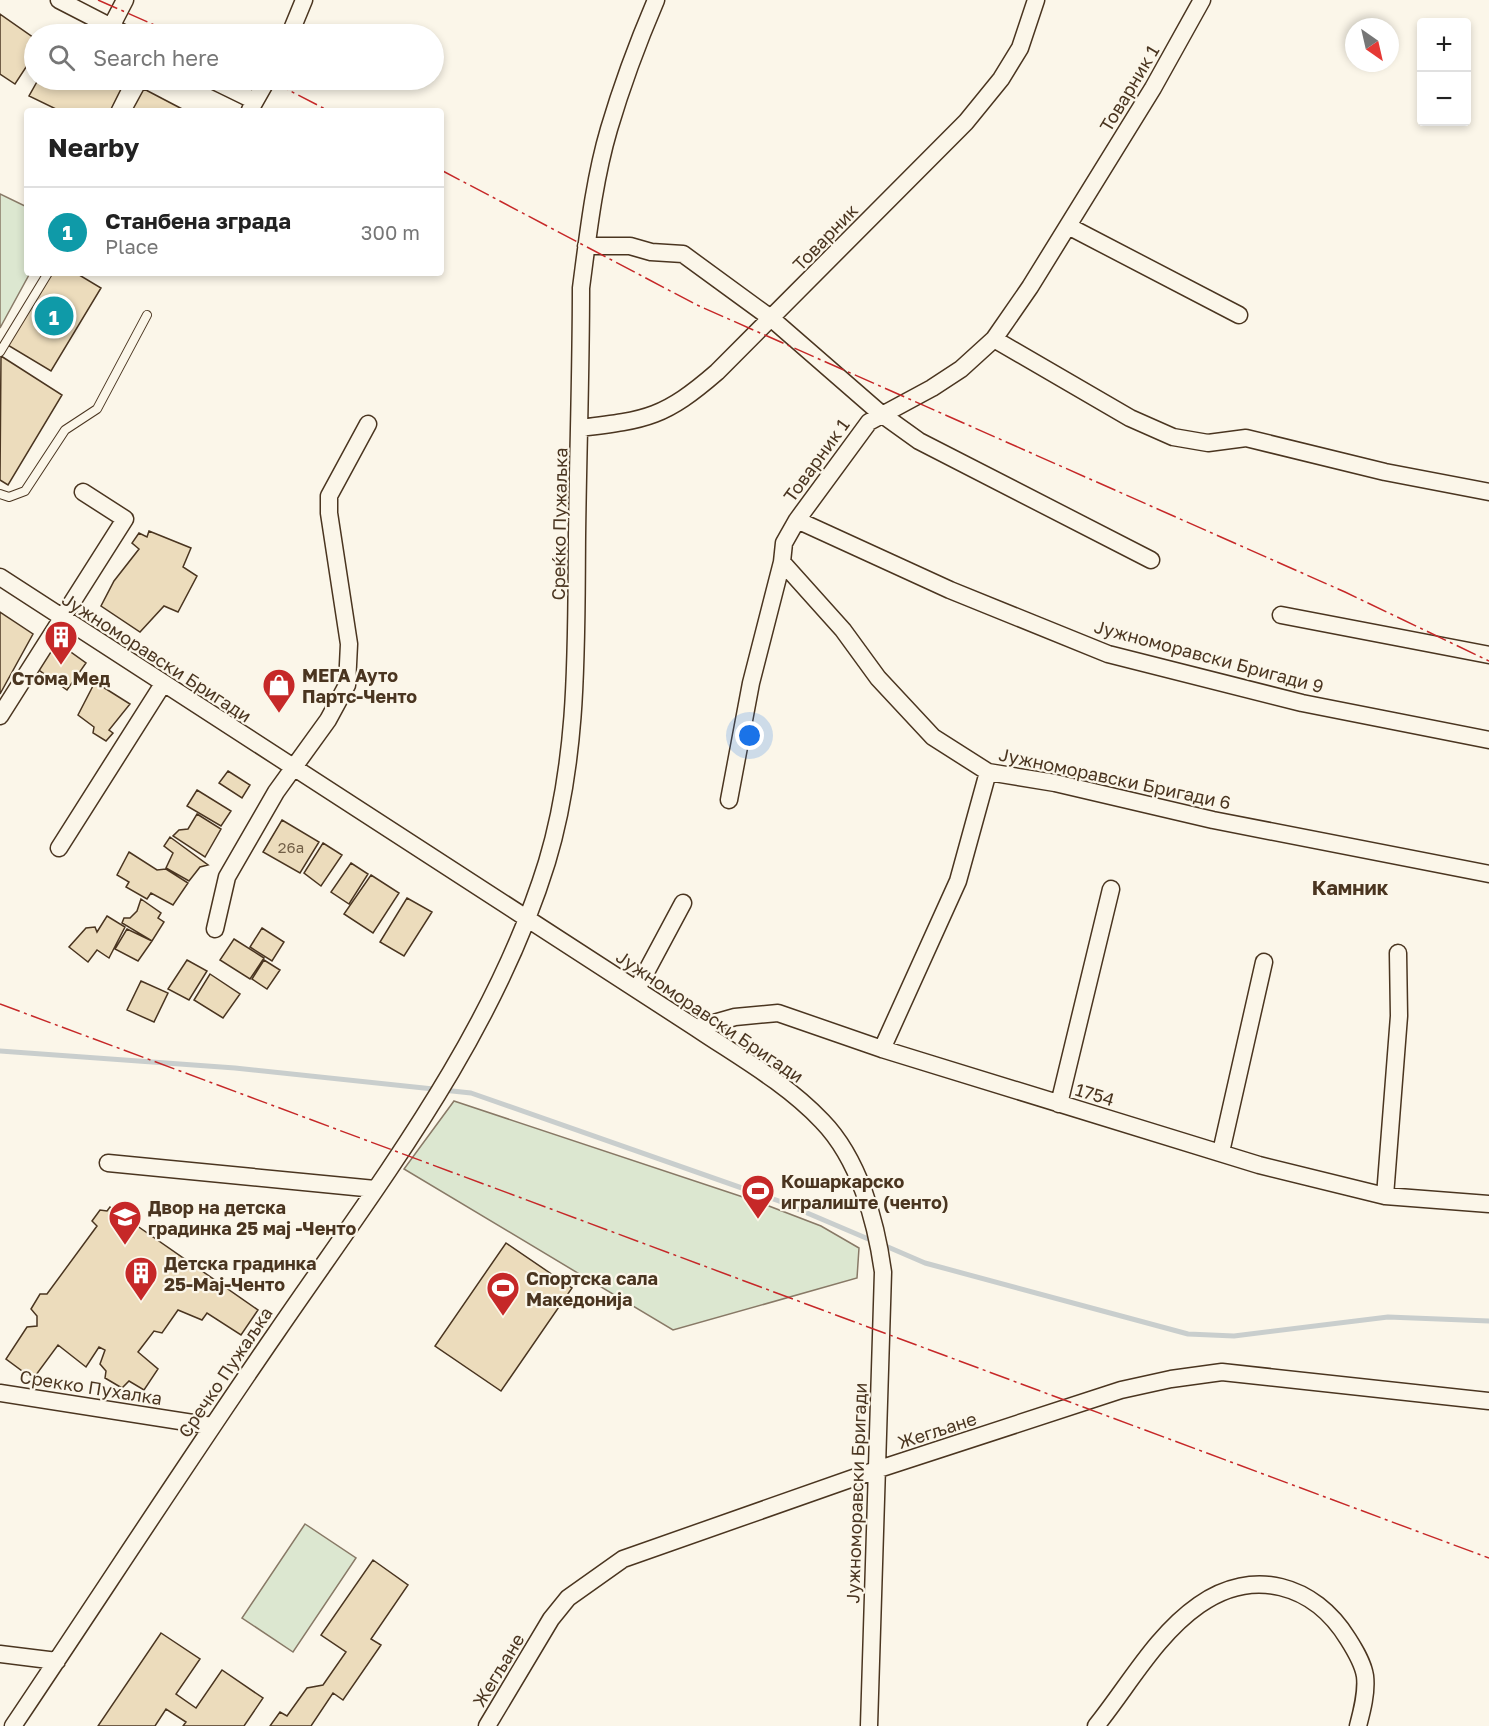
<!DOCTYPE html>
<meta charset="utf-8">
<style>
body{margin:0;font-family:"Golos Text",sans-serif;background:#f6f6f6;color:#222}
.controls{position:absolute;right:18px;top:18px;display:grid;overflow:hidden;border-radius:6px;box-shadow:0 3px 9px #0003}
.controls button{width:54px;height:54px;display:grid;place-items:center;padding:0;border:0;border-bottom:2px solid #e0e0e0;background:#fff;color:#222;font:30px sans-serif}
.compass{position:absolute;left:1345px;top:18px;width:54px;height:54px;border-radius:50%;background:#fff;box-shadow:0 3px 9px #0003;rotate:146deg}
.you{position:absolute;left:750px;top:736px;width:21px;height:21px;margin:-15px;border:4px solid #fff;border-radius:50%;background:#1a73e8;box-shadow:0 0 0 9px #1a73e833}
.badge{display:grid;place-items:center;width:39px;height:39px;border-radius:50%;background:#c62828;color:#fff;font-size:20px;font-weight:700}
.pin{position:absolute;translate:-50% -50%;border:3px solid #fff;box-shadow:0 2px 6px #0006}
.list{margin:0;padding:0;list-style:none}
h2{display:flex;justify-content:space-between;align-items:center;height:78px;margin:0;padding:0 24px;font-size:26px}
h2 small{font-size:20px;font-weight:400;color:#767676}
.list li{display:grid;grid-template-columns:39px 1fr auto;gap:18px;align-items:center;box-sizing:border-box;height:90px;padding:0 24px;border-top:2px solid #e0e0e0}
.list b{display:block;font-size:22px;white-space:nowrap}
.list p{margin:0;font-size:20px;white-space:nowrap;color:#767676}
.list em{font-size:20px;font-style:normal;color:#767676}
.icon{flex:none;width:33px;height:33px;fill:none;stroke:currentColor;stroke-width:2;stroke-linecap:round;stroke-linejoin:round}
.map{position:relative;flex:none;width:1489px;height:1726px;overflow:hidden}
.search{position:absolute;background:#fff;box-shadow:0 3px 9px #0003;left:24px;top:24px;width:420px;height:66px;display:flex;align-items:center;gap:15px;box-sizing:border-box;padding:0 21px;border-radius:33px;color:#767676;font-size:22px}
.panel{position:absolute;background:#fff;box-shadow:0 3px 9px #0003;left:24px;top:108px;width:420px;height:168px;border-radius:6px}
.map>svg:first-child{display:block}
.green{fill:#dce7d0;stroke:#887966;stroke-width:1.5}
.lines{fill:none;stroke-linecap:round;stroke-linejoin:round}
.stream{stroke:#c9cecd;stroke-width:5}
.building{fill:#ecdcbc;stroke:#4a3520;stroke-width:1.5}
.lane-casing{stroke:#4a3520;stroke-width:10}
.street-casing{stroke:#4a3520;stroke-width:19}
.lane{stroke:#fbf6e9;stroke-width:8}
.street{stroke:#fbf6e9;stroke-width:16}
.power{stroke:#c62828;stroke-width:1.5;stroke-dasharray:21 4.5 3 4.5;stroke-linecap:butt}
.labels{text-anchor:middle;dominant-baseline:central;stroke-width:4.5;stroke-linejoin:round;paint-order:stroke}
.number-label{font-size:15px;fill:#725f47}
.street-label{font-size:18px;fill:#4a3520;stroke:#fbf6e9}
.poi-label{font-size:18px;font-weight:bold;fill:#4a3520;stroke:#fbf6e9;text-anchor:start}
.neighbourhood-label{font-size:20px;font-weight:bold;fill:#4a3520;stroke:#fbf6e9}
</style>
<div class="map">
<svg width="1489" height="1726" viewBox="0 0 1489 1726">
<rect width="100%" height="100%" fill="#fbf6e9"/>
<path class="green" d="M0 194 27 207V273H30L0 328Z
M454 1101 761 1203 821 1226 859 1248 857 1278 673 1330 404 1169Z
M305 1524 356 1558 293 1652 242 1618Z"/>
<g class="lines">
<path class="stream" d="M0 1051 235 1068 471 1093 779 1201 873 1241
M881 1244 925 1263 1188 1334 1234 1336 1388 1317 1489 1321"/>
</g>
<path class="building" d="M0 14 34 38V55L15 84 0 74Z
M38 80H107L122 87 110 111H60L29 96Z
M144 89 186 111H132Z
M50 273H76L101 288 51 371 6 344Z
M1 356 62 395 8 485 0 480Z
M149 531 191 548 183 567 197 576 178 612 164 606 140 632 101 606 114 581 139 549 132 543 139 533 147 537Z
M0 612 33 634 0 694Z
M54 646 61 651 65 648 86 663 67 690 36 668Z
M95 682 130 704 109 730 113 733 106 741 93 733 94 727 78 715Z
M228 771 250 785 242 798 219 783Z
M197 790 231 811 221 826 187 806Z
M197 814 221 829 205 857 173 836 179 830 188 829Z
M282 820 319 842 300 873 263 852Z
M170 837 208 865 200 867 189 881 166 868 173 853 164 846Z
M323 843 342 855 321 886 304 873Z
M129 852 157 870 166 869 188 883 173 905 151 893 147 899 126 887 129 882 117 875Z
M351 863 368 874 349 904 331 892Z
M371 875 399 893 373 933 344 914Z
M407 898 432 912 404 956 380 942Z
M141 899 161 913 158 918 164 922 152 941 122 923 124 918H130L137 911Z
M107 916 125 927 109 958 97 950 88 962 69 947 86 928 95 927 97 932Z
M262 928 284 942 272 961 250 947Z
M127 929 152 941 138 961 115 949Z
M234 939 264 958 250 979 220 960Z
M187 960 207 971 189 1000 168 989Z
M264 960 280 970 267 989 252 979Z
M210 974 240 994 223 1018 194 1000Z
M141 981 168 993 154 1022 127 1010Z
M110 1207 258 1310 241 1335 207 1313 202 1320 178 1310 162 1333 154 1331 138 1352 158 1369 144 1390 129 1381 122 1388 105 1378 106 1371 100 1364 105 1350 99 1347 86 1367 58 1345 33 1379 6 1359 27 1327 37 1326V1316L31 1309 40 1294H47L97 1226 92 1221 100 1210 107 1211Z
M506 1243 572 1288 501 1391 435 1346Z
M373 1560 408 1585 371 1639 381 1645 343 1700 333 1693 311 1726H270L280 1712 287 1716 307 1688 323 1685 346 1652 321 1635Z
M161 1633 200 1659 176 1694 196 1708 222 1670 263 1698 244 1726H183L186 1722 166 1709 155 1726H98Z"/>
<g class="lines">
<g class="lane-casing">
<path id="lane" d="M0 352 48 273
M0 494 9 497 25 491 65 430 97 409 147 315"/>
</g>
<g class="street-casing">
<path id="street" d="M59 0 125 34
M111 27 125 0
M290 34 304 0
M212 80 255 101
M250 110 267 80
M1068 226 1239 315
M586 246H630L651 252 683 254 772 319 880 413 919 441 1151 560
M994 339 1130 418 1173 437 1208 443 1246 438 1385 472 1489 492
M580 428C648 420 665 417 717 372L966 122 1001 79 1020 48 1036 0
M797 520 950 590 1108 654 1302 703 1489 740
M782 562 843 630 878 678 933 737 988 772 1055 783 1213 820 1489 874
M0 577 696 1028C739 1057 786 1083 822 1121 859 1159 876 1221 883 1272L869 1726
M1281 615 1489 655
M0 716 125 519 83 492
M729 800 751 683 782 562 784 543 797 520 869 422 932 388 961 369 994 339 1030 287 1153 88 1202 0
M59 848 163 684
M215 929 227 877 276 792 328 720 347 685 349 644 329 513V496L368 424
M637 989 683 903
M696 1028 735 1017 778 1013 882 1049 1259 1165 1385 1196 1489 1204
M882 1049 958 881 988 772
M1059 1104 1111 889
M1221 1152 1264 962
M108 1163 375 1189
M1385 1196 1399 1016 1398 953
M0 1393 212 1426
M0 1654 57 1661
M13 1726C101 1595 187 1462 276 1333 378 1184 493 1037 547 862 579 756 576 645 577 536 578 453 581 370 581 288 588 235 594 180 609 129 622 85 638 42 656 0
M487 1726 551 1619 568 1598 623 1559 876 1470 1121 1390 1171 1379 1222 1372 1489 1401
M1096 1726C1129 1685 1156 1635 1199 1605 1253 1567 1314 1584 1348 1639 1355 1650 1363 1663 1365 1676 1367 1692 1362 1711 1358 1726"/>
</g>
<use href="#lane" class="lane"/>
<use href="#street" class="street"/>
<path class="power" d="M98 0 175 34
M269 80 329 111
M441 170 697 305 1345 592 1489 661
M0 1004 1489 1558"/>
</g>
<defs>
<g id="building-pin" transform="scale(1.725)"><path d="M0 17L-7.5 6A9.5 9.5 0 1 1 7.5 6Z" fill="#c62828" stroke="#fbf6e9"/><path d="M-4-6H4V6H1V3H-1V6H-4ZM-2.5-4.3h1.7v1.8h-1.7ZM.8-4.3h1.7v1.8H.8ZM-2.5-1h1.7V.8h-1.7ZM.8-1h1.7V.8H.8Z" fill="#fff"/></g>
<g id="shop-pin" transform="scale(1.725)"><path d="M0 17L-7.5 6A9.5 9.5 0 1 1 7.5 6Z" fill="#c62828" stroke="#fbf6e9"/><path d="M-5-2.5h2.3a2.7 3.5 0 0 1 5.4 0H5L5.5 6h-11ZM-1.5-2.5h3a1.5 2.3 0 0 0-3 0Z" fill="#fff"/></g>
<g id="stadium-pin" transform="scale(1.725)"><path d="M0 17L-7.5 6A9.5 9.5 0 1 1 7.5 6Z" fill="#c62828" stroke="#fbf6e9"/><path d="M0-5a6.5 5 0 1 0 0 10a6.5 5 0 1 0 0-10ZM-3.5-1.8h7v3.6h-7Z" fill="#fff"/></g>
<g id="school-pin" transform="scale(1.725)"><path d="M0 17L-7.5 6A9.5 9.5 0 1 1 7.5 6Z" fill="#c62828" stroke="#fbf6e9"/><path d="M0-5L7-2L0 1L-7-2ZM-4 1L0 2.5L4 1V4Q0 6-4 4Z" fill="#fff"/></g>
</defs>
<g fill-rule="evenodd">
<use href="#building-pin" x="61" y="637"/>
<use href="#shop-pin" x="279" y="685"/>
<use href="#stadium-pin" x="758" y="1191"/>
<use href="#school-pin" x="125" y="1217"/>
<use href="#building-pin" x="141" y="1273"/>
<use href="#stadium-pin" x="503" y="1288"/>
</g>
<g class="labels">
<g class="number-label">
<text x="291" y="847">26а</text>
</g>
<g class="street-label">
<text transform="translate(1129 88) rotate(-59)">Товарник 1</text>
<text transform="translate(825 237) rotate(-46)">Товарник</text>
<text transform="translate(816 460) rotate(-54)">Товарник 1</text>
<text transform="translate(559 524) rotate(-89)">Среќко Пужаљка</text>
<text transform="translate(1209 656) rotate(15)">Јужноморавски Бригади 9</text>
<text transform="translate(157 657) rotate(33)">Јужноморавски Бригади</text>
<text transform="translate(1115 778) rotate(12)">Јужноморавски Бригади 6</text>
<text transform="translate(710 1016) rotate(34)">Јужноморавски Бригади</text>
<text transform="translate(1095 1094) rotate(17)">1754</text>
<text transform="translate(225 1372) rotate(-56)">Сречко Пужаљка</text>
<text transform="translate(91 1387) rotate(9)">Срекко Пухалка</text>
<text transform="translate(937 1430) rotate(-18)">Жегљане</text>
<text transform="translate(856 1493) rotate(-88)">Јужноморавски Бригади</text>
<text transform="translate(498 1670) rotate(-59)">Жегљане</text>
</g>
<g class="poi-label">
<text x="302" y="675">МЕГА Ауто<tspan x="302" dy="21">Партс-Ченто</tspan></text>
<text x="61" y="678" text-anchor="middle">Стома Мед</text>
<text x="781" y="1181">Кошаркарско<tspan x="781" dy="21">игралиште (ченто)</tspan></text>
<text x="148" y="1207">Двор на детска<tspan x="148" dy="21">градинка 25 мај -Ченто</tspan></text>
<text x="164" y="1263">Детска градинка<tspan x="164" dy="21">25-Мај-Ченто</tspan></text>
<text x="526" y="1278">Спортска сала<tspan x="526" dy="21">Македонија</tspan></text>
</g>
<g class="neighbourhood-label">
<text x="1350" y="887">Камник</text>
</g>
</g>
</svg>
<div class="controls">
<button>+</button>
<button>−</button>
</div>
<svg class="compass" viewBox="-18 -18 36 36"><path d="M0-13l5 13h-10z" fill="#e53935"/><path d="M0 13l5-13h-10z" fill="#767676"/></svg>
<div class="you"></div>
<div class="pin badge" style="left:54px;top:316px;background:#0f9aa8">1</div>
<div class="search"><svg class="icon" aria-label="search" viewBox="0 0 24 24"><circle cx="10" cy="10" r="6"/><path d="M15 15l6 6"/></svg>Search here</div>
<section class="panel">
<h2>Nearby<small></small></h2>
<ul class="list">
<li><span class="badge" style="background:#0f9aa8">1</span><div><b>Станбена зграда</b><p>Place</p></div><em>300 m</em></li>
</ul>
</section>
</div>
